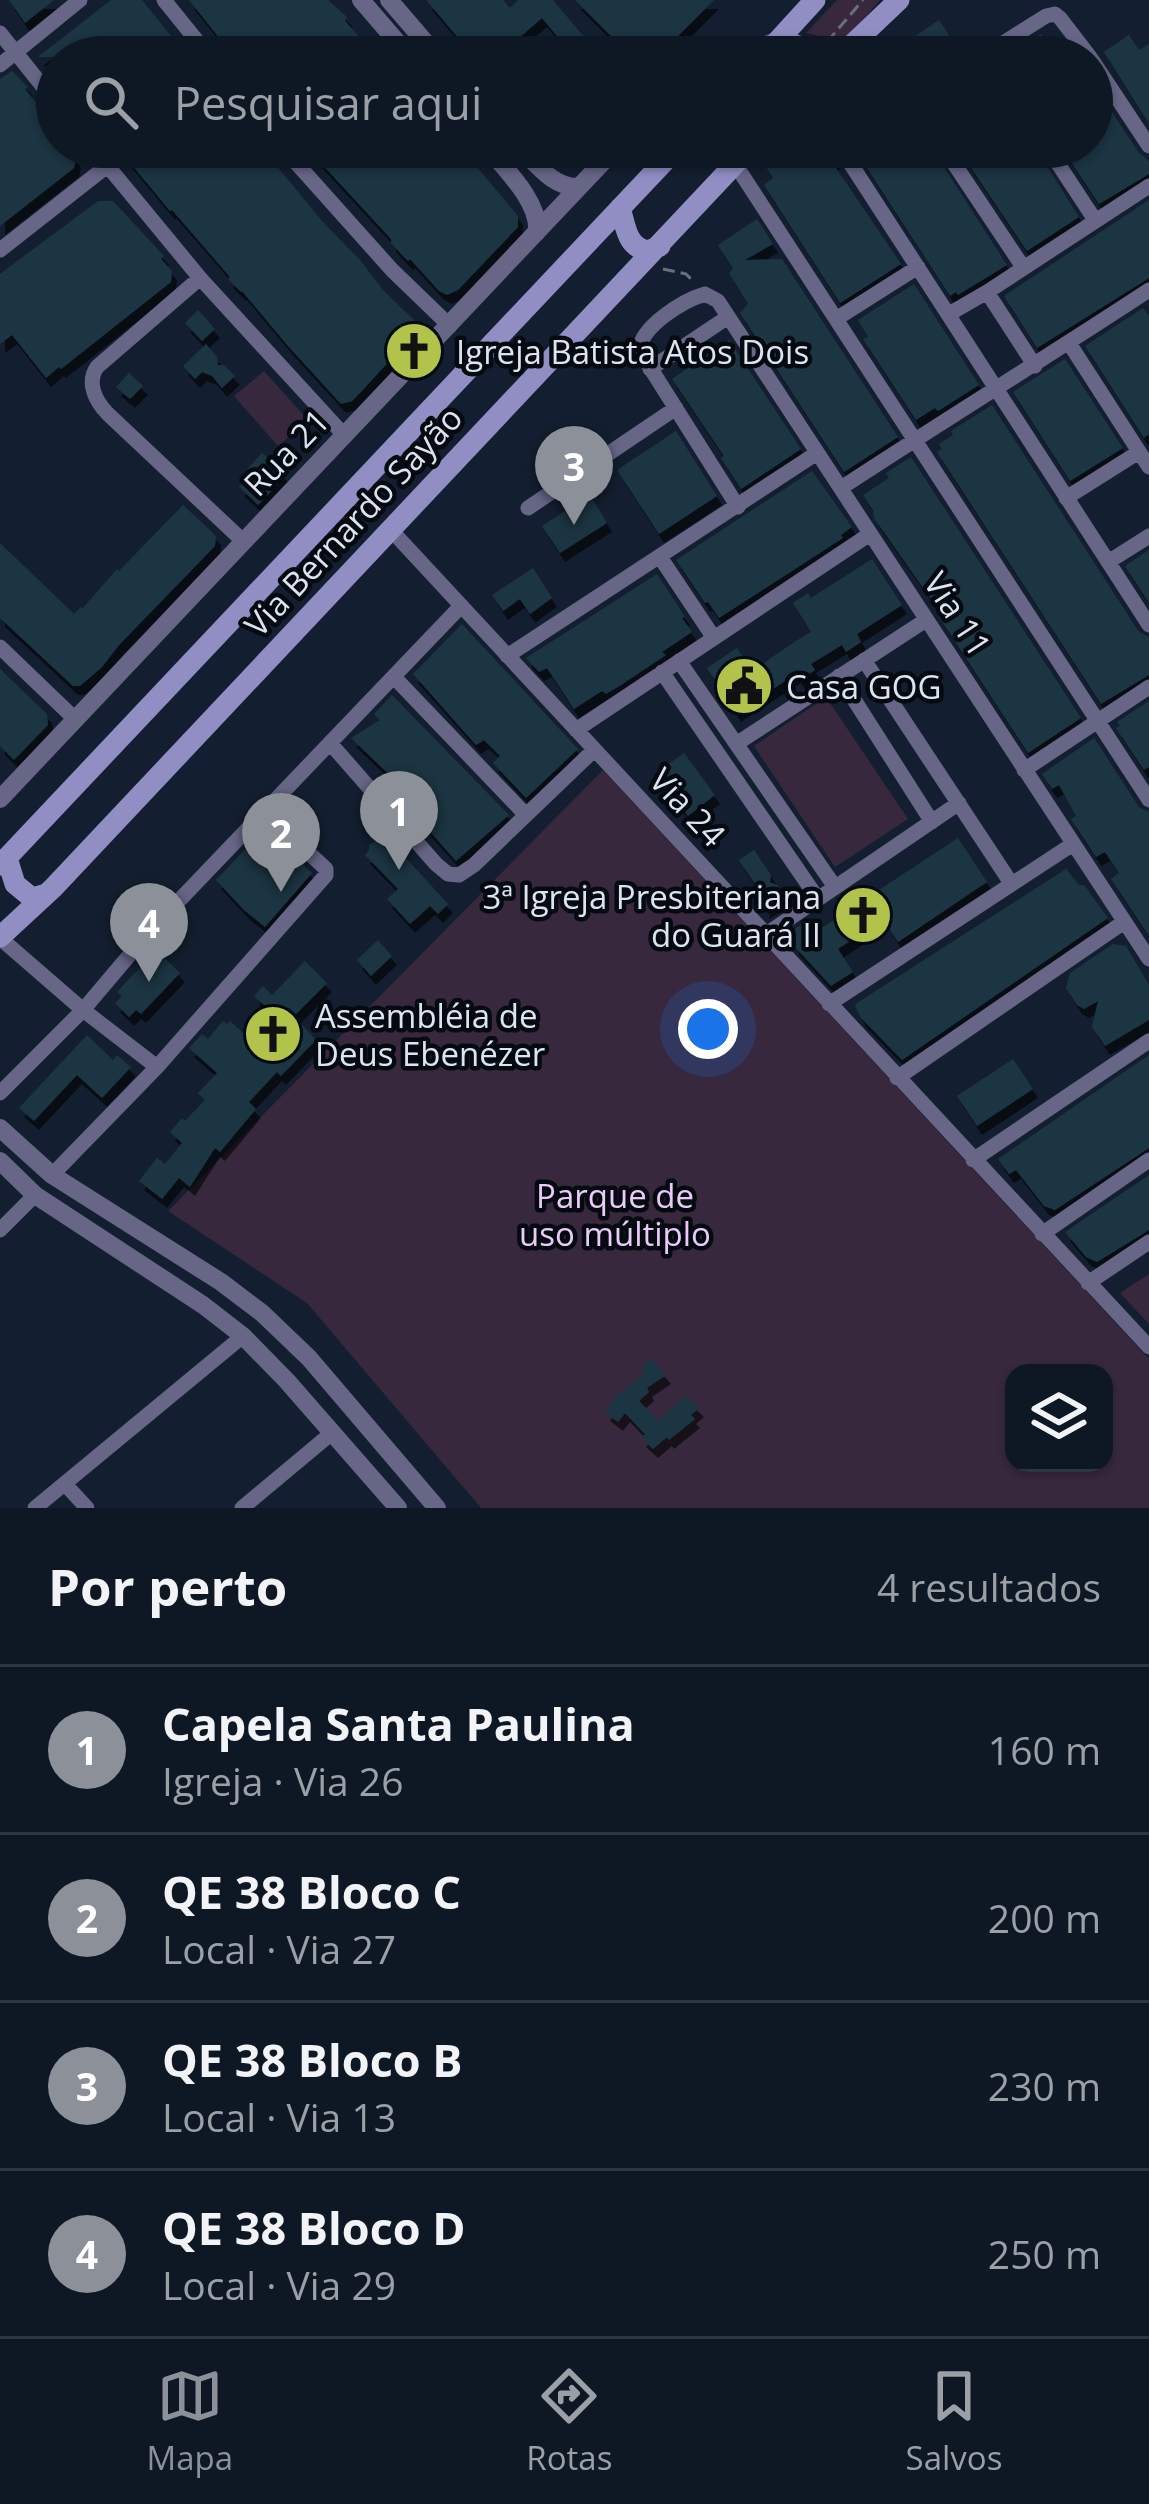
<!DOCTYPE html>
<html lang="pt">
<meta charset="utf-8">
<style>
body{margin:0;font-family:"Open Sans",sans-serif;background:#17202c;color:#f1f3f6}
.controls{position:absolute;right:36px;bottom:36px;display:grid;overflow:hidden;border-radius:24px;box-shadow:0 3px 9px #0004}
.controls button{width:108px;height:108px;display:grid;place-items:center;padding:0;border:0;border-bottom:3px solid #2e3641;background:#0e1724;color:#f1f3f6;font:60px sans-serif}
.you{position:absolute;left:708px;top:1029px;width:42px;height:42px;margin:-30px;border:9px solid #fff;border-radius:50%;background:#1a73e8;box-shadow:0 0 0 18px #1a73e833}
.badge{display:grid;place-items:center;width:78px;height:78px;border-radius:50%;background:#8c9099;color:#fff;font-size:39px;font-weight:700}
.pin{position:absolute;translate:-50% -99px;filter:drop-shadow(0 3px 6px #0008)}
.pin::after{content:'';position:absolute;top:63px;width:42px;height:36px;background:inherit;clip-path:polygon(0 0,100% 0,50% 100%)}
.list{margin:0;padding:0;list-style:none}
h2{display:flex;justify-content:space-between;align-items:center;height:156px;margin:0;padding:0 48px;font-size:51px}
h2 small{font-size:39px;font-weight:400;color:#9b9fa6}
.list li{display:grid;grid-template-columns:78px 1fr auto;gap:36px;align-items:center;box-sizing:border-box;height:168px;padding:0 48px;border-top:3px solid #2e3641}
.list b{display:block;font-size:45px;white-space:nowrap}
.list p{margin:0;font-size:39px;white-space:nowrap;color:#9b9fa6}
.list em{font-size:39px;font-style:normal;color:#9b9fa6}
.icon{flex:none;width:66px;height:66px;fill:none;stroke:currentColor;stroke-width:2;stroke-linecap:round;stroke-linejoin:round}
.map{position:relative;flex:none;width:1149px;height:1508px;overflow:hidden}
.search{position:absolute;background:#0e1724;box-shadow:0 3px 9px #0004;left:36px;right:36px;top:36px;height:132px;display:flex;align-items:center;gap:30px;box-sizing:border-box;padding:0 42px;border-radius:66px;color:#9b9fa6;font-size:45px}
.sheet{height:828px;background:#0e1724}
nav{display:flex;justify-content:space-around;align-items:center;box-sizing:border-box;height:168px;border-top:3px solid #2e3641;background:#0e1724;font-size:33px;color:#9b9fa6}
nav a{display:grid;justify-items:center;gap:6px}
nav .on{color:#8c9099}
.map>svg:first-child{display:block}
.green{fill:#37283e;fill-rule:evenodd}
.building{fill:#1d3642;filter:url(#shadow)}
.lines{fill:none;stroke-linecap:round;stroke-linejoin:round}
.path{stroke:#667180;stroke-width:3;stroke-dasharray:12 6;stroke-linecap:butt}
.minor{stroke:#676687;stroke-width:15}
.tertiary{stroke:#676687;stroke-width:18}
.secondary{stroke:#918ec4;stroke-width:21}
.labels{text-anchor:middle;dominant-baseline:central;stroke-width:9;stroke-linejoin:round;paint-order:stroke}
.poi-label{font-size:33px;fill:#dbe4f0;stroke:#050910;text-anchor:start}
.street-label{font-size:33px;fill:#dbe4f0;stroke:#050910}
.park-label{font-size:33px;fill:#eacbf8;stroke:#050910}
</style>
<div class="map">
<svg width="1149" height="1508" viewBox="0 0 1149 1508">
<defs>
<filter id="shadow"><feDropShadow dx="5" dy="9" stdDeviation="0" flood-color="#0009"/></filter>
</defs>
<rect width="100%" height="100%" fill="#131f30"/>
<path class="green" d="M837 0H880L831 57H827V44L819 36 806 33Z
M264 371 308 420 278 446 234 396Z
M826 697 908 819 835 867 754 746Z
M603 770 1149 1359V1508H481L307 1303 168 1211ZM1014 1373H1104V1463H1014Z
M1149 1274V1324L1120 1293Z"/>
<path class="building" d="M9 0H54L25 23Z
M111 0H142L188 57H38Z
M189 0H328L347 17 345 21 377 57H222L221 53 228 49Z
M426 0H503L510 8 518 0H553L601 57H574L542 18 497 57H485L473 41 466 47Z
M575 0H714L657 57H632Z
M939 20 960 52 952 57H884Z
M1041 34 1056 57H1004Z
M1129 35 1139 50 1149 44V124L1104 52Z
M12 71 28 87 25 89 38 105 36 107 57 131V147H67L76 159 74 168 0 226V79Z
M1092 82 1139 153 1149 161V174L1099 204 1061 147H1092Z
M117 147H261L322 221 360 260 383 290 416 322V332L360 393 352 401 341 404 288 346 242 291 241 292 228 279 230 277 172 210 170 211Z
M306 147H456L471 160 518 216V227L458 290 447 295 439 291 410 259 408 261 402 255 391 243V239Z
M812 147H828L836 159 832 162 901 264 840 303 764 185 773 178 764 164 786 150 790 156 795 153 798 156Z
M858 147H931L1007 265 958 295 956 292 950 296 859 156Z
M957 147H1035L1079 217 1027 251Z
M1149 200V278L1037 348 1004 296Z
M98 201H113L164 256 161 259 172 271 171 282 61 369 59 367 46 378 12 335 0 344V274Z
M757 219 773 244 745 260 782 259 898 437 844 472 740 313 748 304 729 273 733 269 718 245Z
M914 284 979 385 938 411 935 408 916 420 863 339 868 337 858 320Z
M1143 308 1149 316V434L1144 438 1085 346Z
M198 310 215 329 202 341 185 323Z
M729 340 801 449 741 489 721 458 724 456 672 379Z
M206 344 217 357 218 365H224L235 376 222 388 212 376 202 372 195 379 183 366Z
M1065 359 1123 448 1070 481 1013 392Z
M129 373 143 386 130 399 116 387Z
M992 405 1139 632 1149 637V675L1101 704 937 452 942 449 939 444 953 435 951 431Z
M676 431 717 496 659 534 617 470Z
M262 453 286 476 258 505 239 487 245 481 243 479 246 476 243 474Z
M911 457 1081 718 1028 753 939 617 942 615 874 518 873 510 863 495 889 478 886 473Z
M812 471 852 527 841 535 843 538 719 618 708 602 705 603 676 560Z
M590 495 607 523 560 553 542 526Z
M183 505 216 536 215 546 119 645 102 667 80 686H73L0 618V543L74 614 81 607 82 609 117 569 119 571Z
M1149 550V603L1125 566Z
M872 559 902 605 857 634 861 642 846 652 842 645 811 664 815 670 800 680 796 674 736 713 707 668 737 648 752 671 796 641 811 632 793 603 808 593 811 598Z
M533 568 552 598 530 614 520 599 503 611 492 595Z
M657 574 685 617 682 618 692 632 662 652 666 655 621 685 606 694 602 691 574 709 547 668 539 672 526 658Z
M462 624 578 749 526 798 493 763 500 756 484 740 476 745 413 674Z
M0 669 47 714 48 725 14 760 0 746Z
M392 695 509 815 456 861 392 789 398 783 351 738 380 720 374 714Z
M1149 701V767L1144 770 1116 728 1120 726 1117 722Z
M1094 738 1139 807 1149 812V936L1111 879 1119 873 1105 852 1096 857 1071 819 1076 816 1059 785 1052 789 1042 774Z
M684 753 715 795 688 816 655 774Z
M265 829 312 873 265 927 244 910 216 880Z
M385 835 448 904 438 914 430 906 410 924 387 899 398 889 365 855 369 850V845Z
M958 838 987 882 898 942 883 919 838 949 853 972 837 982 831 986 794 946 793 930 801 925 803 928 818 918 823 927Z
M754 850 771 875 770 882 777 885 785 897 764 910 767 892 759 890 739 860Z
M1066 869 1079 885H1084L1108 918 902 1060 861 1018 855 1006 857 1003Z
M378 940 392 956 371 976 357 960Z
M1113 944 1126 946 1149 985V1020L1105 1046 1092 1027 1098 1001 1084 1009 1077 1005 1066 988 1070 973Z
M156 950 180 973 141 1014 136 1010 129 1017 115 1003 122 996 117 992Z
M305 961 327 983 294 1016 316 1040 281 1076 277 1072 249 1102 256 1109 220 1152 215 1148 190 1187 179 1178 162 1199 139 1181 157 1158 165 1164 182 1143 170 1132 182 1118 185 1121 205 1100 198 1093 217 1073 189 1048 202 1034 208 1039 223 1021 227 1024 230 1021 256 1045 260 1041 265 1046 285 1024 254 996 263 986 272 995Z
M87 1035 113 1060 117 1055 131 1067 102 1098 77 1075 34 1121 19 1108Z
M1149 1055V1148L1055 1210 1044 1206 1016 1170 1009 1174 998 1159Z
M1013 1059 1033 1089 977 1126 957 1096Z
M1149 1175V1230L1097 1262 1086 1257 1065 1232Z
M651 1358 666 1375 647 1388 649 1392 639 1401 659 1421 685 1395 699 1408 691 1415 695 1419 669 1440 667 1437 653 1449 641 1438 645 1434 625 1413 618 1422 605 1412 618 1393 620 1394 645 1373 641 1369Z"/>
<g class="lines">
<path class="path" d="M827 42 863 0
M663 269 686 274 693 281"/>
<path class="minor" d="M164 0 210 57
M0 33 57 104
M981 57 1046 16 1055 14 1060 18 1090 57
M1092 60 1149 146
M0 65 80 0
M92 147 200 278 344 435
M282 147 392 270 450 326
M846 147 848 160 856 172 1149 625
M943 147 1023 267
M1047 147 1095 220
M735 164 1149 800
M0 250 107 166
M200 278 97 367C86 383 96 402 108 414L243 541
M987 292 1035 366
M949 314 987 292 1149 186
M836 319 918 267
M1069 343 1149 467
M650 369 728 317
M841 488C943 421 1047 357 1149 290
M1066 498 1139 452
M738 507 639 350C642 326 682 301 705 294L718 301 1149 959
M528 508 676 408
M391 530 1149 1347
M660 557 714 638
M1108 562 1149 536
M0 647 76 720
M507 656 817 453
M864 660 1011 883
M679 661 835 887
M662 672 818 899
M839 676 932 822
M394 677 525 814
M576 730 870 534
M330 743 436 864 448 874 459 875 474 865 594 750
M736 744 926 620
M1024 770 1149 687
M765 935 959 803
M0 938 83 1010 157 1067
M829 1004 1073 844
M897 1078 1124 922
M0 1093 83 1010 149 932 461 606
M973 1160 1149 1041
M52 1175 157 1067 326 875V869L265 812
M0 1230 35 1195
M1042 1234 1149 1160
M1088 1283 1149 1242
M65 1484 87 1508
M35 1508 243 1336
M242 1508 333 1432"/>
<path class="tertiary" d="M361 0 410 57
M389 0 438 57
M735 57 779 40
M487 147C505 169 540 202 537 232
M519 147C537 164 553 188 579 187
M0 799 617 147
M0 1128 52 1175 221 1282 262 1313 309 1358 437 1508
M0 1161 35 1195 203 1305 243 1336 287 1381 398 1508"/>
<path class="secondary" d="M779 40C790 44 806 45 812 57
M763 57 815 0
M839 57 899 0
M620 208C626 226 626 247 648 251L660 246
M7 858 15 884 32 898 46 894
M0 865 678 147
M0 937 53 888 751 147"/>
</g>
<defs>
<g id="church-disc" transform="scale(3)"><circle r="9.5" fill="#b2c34c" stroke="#050910"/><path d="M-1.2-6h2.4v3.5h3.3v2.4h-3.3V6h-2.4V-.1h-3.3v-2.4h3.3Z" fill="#111"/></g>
<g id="civic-disc" transform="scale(3)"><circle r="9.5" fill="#b2c34c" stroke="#050910"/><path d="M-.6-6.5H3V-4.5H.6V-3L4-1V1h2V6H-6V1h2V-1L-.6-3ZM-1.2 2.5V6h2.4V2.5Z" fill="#111"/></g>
</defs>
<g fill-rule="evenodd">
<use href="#church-disc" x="414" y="351"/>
<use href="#civic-disc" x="744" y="686"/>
<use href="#church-disc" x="863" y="915"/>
<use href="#church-disc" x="273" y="1034"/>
</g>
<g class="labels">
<g class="poi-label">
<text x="456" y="351">Igreja Batista Atos Dois</text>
<text x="786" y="686">Casa GOG</text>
<text x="821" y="896" text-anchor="end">3ª Igreja Presbiteriana<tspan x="821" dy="38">do Guará II</tspan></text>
<text x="315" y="1015">Assembléia de<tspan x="315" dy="38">Deus Ebenézer</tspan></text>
</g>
<g class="street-label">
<text transform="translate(286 452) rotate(-46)">Rua 21</text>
<text transform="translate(353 521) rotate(-47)">Via Bernardo Sayão</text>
<text transform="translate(958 614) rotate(57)">Via 11</text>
<text transform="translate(688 807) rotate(47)">Via 24</text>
</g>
<g class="park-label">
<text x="615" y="1195">Parque de<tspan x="615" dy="38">uso múltiplo</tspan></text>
</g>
</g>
</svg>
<div class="controls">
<button><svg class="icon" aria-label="layers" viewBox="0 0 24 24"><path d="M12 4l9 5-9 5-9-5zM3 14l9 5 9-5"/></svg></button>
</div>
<div class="you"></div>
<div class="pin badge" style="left:399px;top:870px">1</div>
<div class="pin badge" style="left:281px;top:892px">2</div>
<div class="pin badge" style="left:574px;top:525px">3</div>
<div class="pin badge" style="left:149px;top:982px">4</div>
<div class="search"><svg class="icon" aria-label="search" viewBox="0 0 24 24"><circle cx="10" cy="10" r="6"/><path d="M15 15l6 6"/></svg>Pesquisar aqui</div>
</div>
<section class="sheet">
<h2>Por perto<small>4 resultados</small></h2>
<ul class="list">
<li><span class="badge">1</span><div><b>Capela Santa Paulina</b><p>Igreja · Via 26</p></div><em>160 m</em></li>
<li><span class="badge">2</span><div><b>QE 38 Bloco C</b><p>Local · Via 27</p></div><em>200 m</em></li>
<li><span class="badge">3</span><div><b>QE 38 Bloco B</b><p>Local · Via 13</p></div><em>230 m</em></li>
<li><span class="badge">4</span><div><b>QE 38 Bloco D</b><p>Local · Via 29</p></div><em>250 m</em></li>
</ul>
</section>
<nav>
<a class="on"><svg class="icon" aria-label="map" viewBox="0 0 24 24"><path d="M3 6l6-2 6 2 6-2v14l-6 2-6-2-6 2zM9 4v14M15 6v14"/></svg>Mapa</a>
<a><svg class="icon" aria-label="directions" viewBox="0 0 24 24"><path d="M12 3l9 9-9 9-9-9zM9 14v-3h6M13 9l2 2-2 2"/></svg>Rotas</a>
<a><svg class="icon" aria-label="saved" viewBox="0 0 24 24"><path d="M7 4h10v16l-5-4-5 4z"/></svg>Salvos</a>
</nav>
